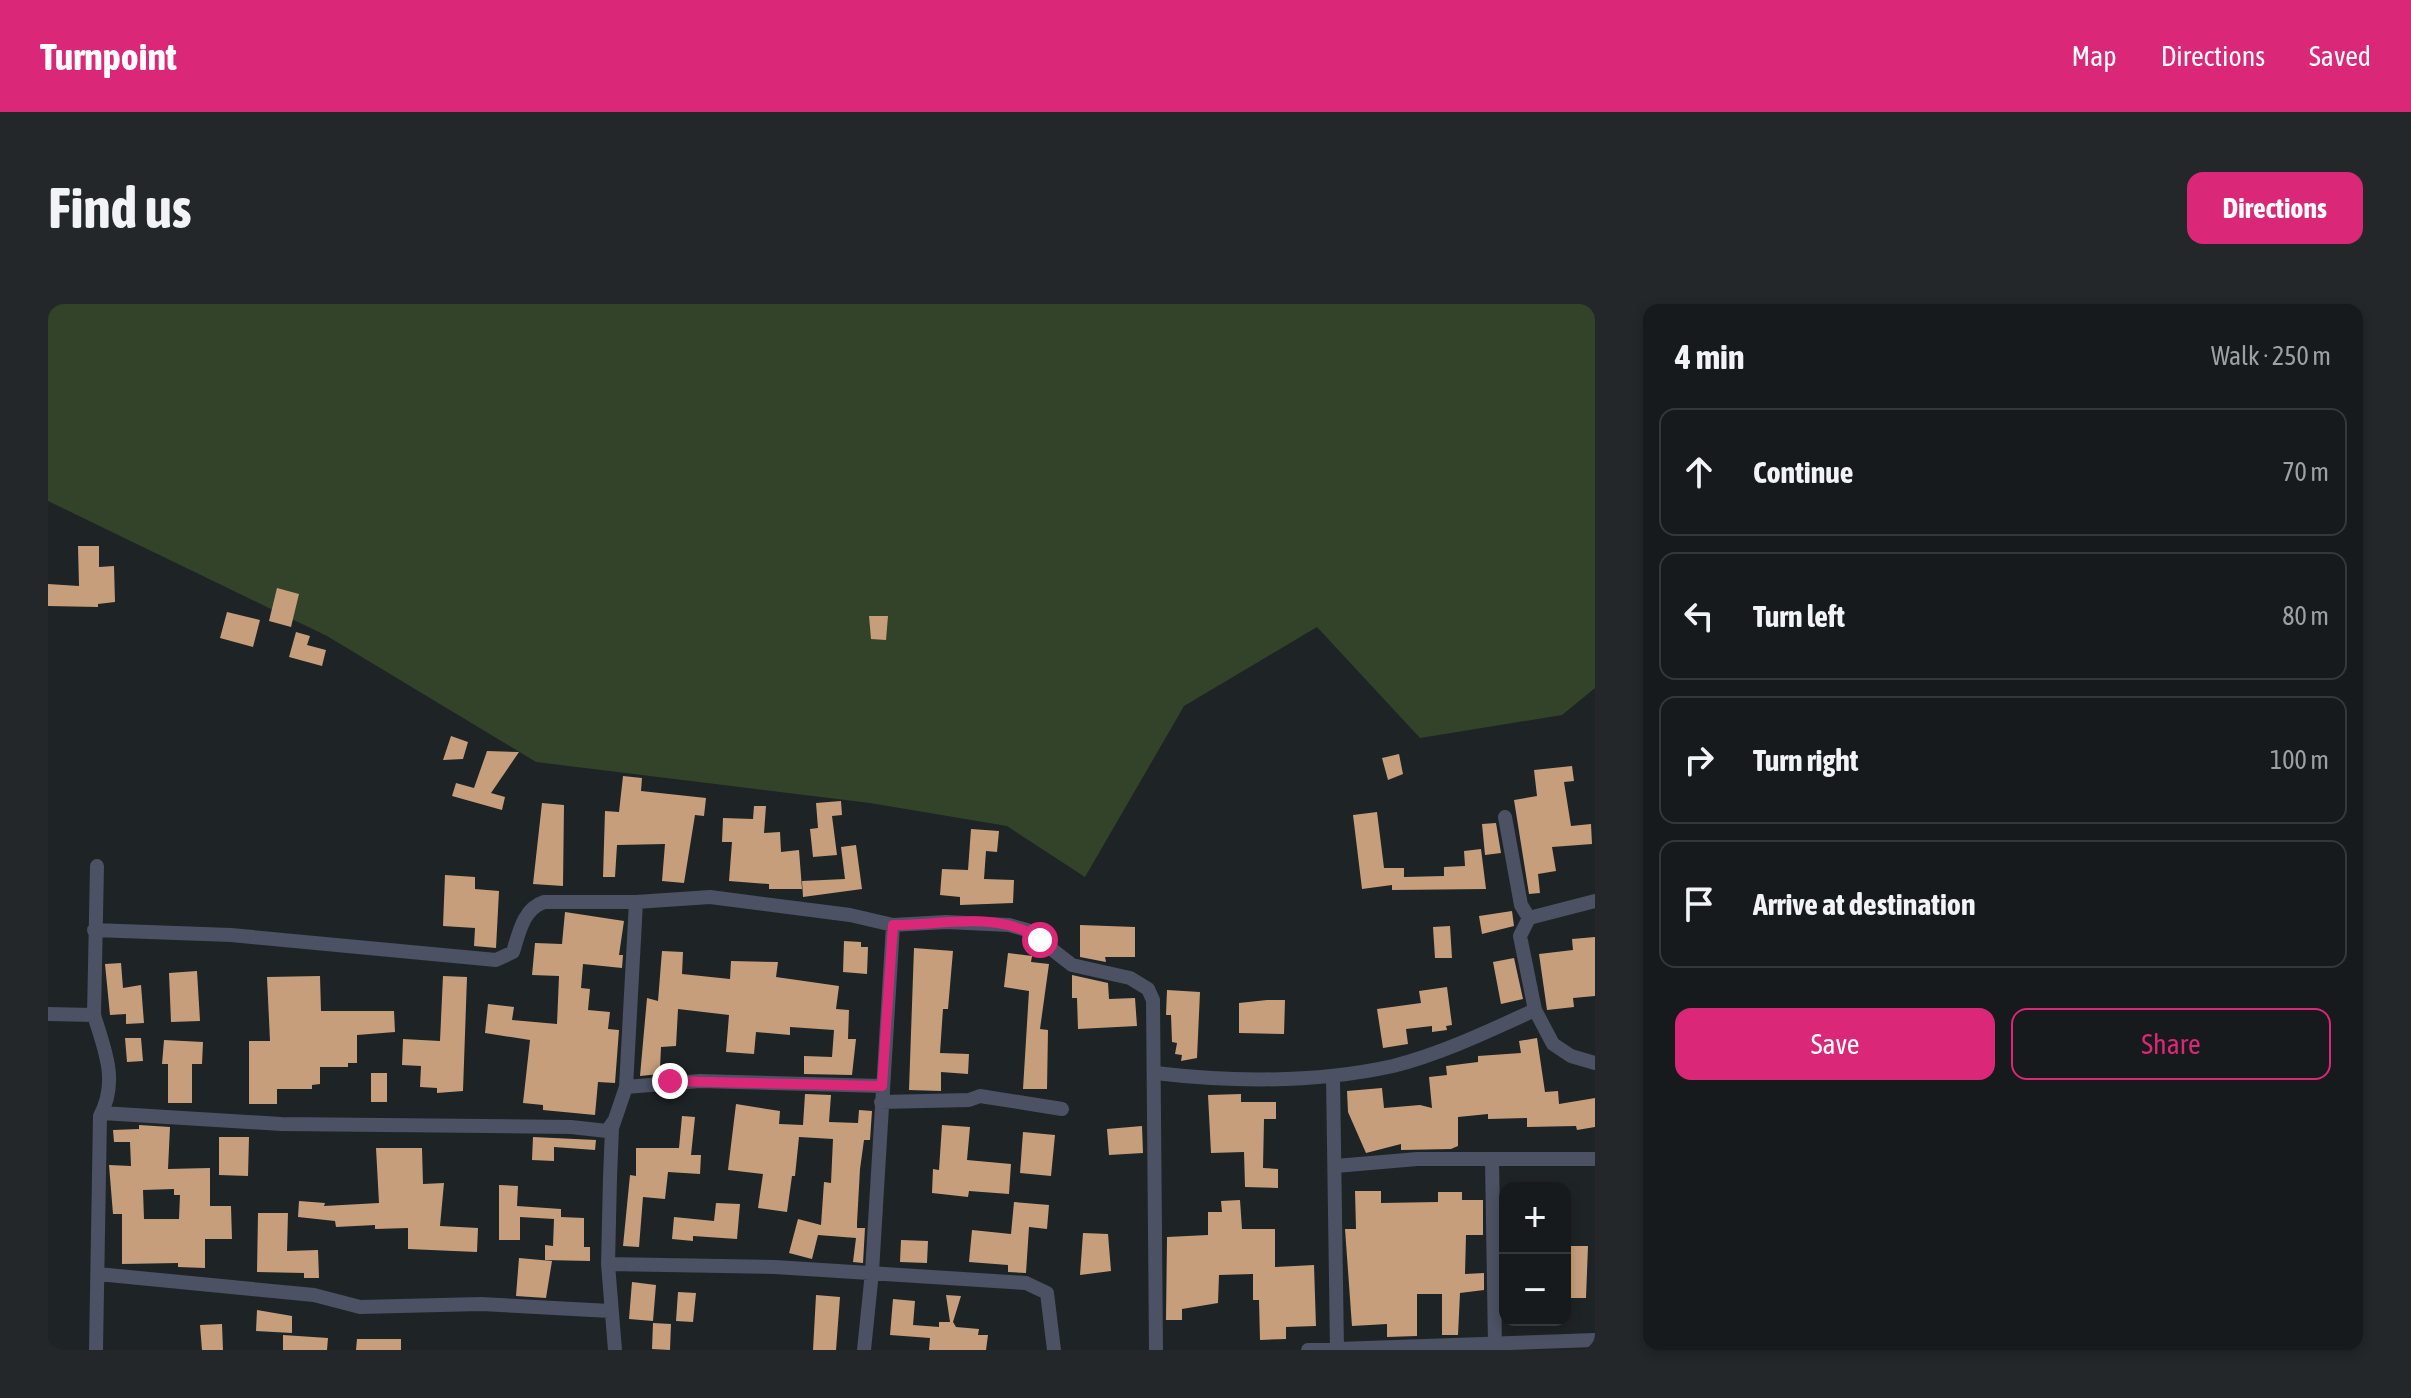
<!DOCTYPE html>
<meta charset="utf-8">
<style>
body{margin:0;font-family:"Asap Condensed",sans-serif;background:#232729;color:#f1f3f6}
.controls{position:absolute;right:24px;bottom:24px;display:grid;overflow:hidden;border-radius:16px;box-shadow:0 4px 12px #0003}
.controls button{width:72px;height:72px;display:grid;place-items:center;padding:0;border:0;border-bottom:2px solid #35383b;background:#161a1c;color:#f1f3f6;font:40px sans-serif}
.stop{position:absolute;width:24px;height:24px;margin:-18px;border:6px solid #db2777;border-radius:50%;background:#fff}
.stop.end{background:#db2777;border-color:#fff;box-shadow:0 2px 8px #0008}
.list{margin:0;padding:0;list-style:none}
h2{display:flex;justify-content:space-between;align-items:center;height:104px;margin:0;padding:0 32px;font-size:34px}
h2 small{font-size:26px;font-weight:400;color:#9ea1a3}
.list li{display:grid;grid-template-columns:52px 1fr auto;gap:24px;align-items:center;box-sizing:border-box;height:128px;margin:0 16px 16px;padding:0 16px;border:2px solid #35383b;border-radius:16px}
.list b{display:block;font-size:30px;white-space:nowrap}
.list em{font-size:26px;font-style:normal;color:#9ea1a3}
.actions{display:flex;gap:16px;padding:24px 32px}
.actions a{flex:1;padding:18px 0;border:2px solid #db2777;border-radius:16px;text-align:center;font-size:28px;color:#db2777}
.actions .main{background:#db2777;color:#fff}
.icon{flex:none;width:44px;height:44px;fill:none;stroke:currentColor;stroke-width:2;stroke-linecap:round;stroke-linejoin:round}
.map{position:relative;flex:none;width:1547px;height:1046px;overflow:hidden;border-radius:16px}
header{display:flex;align-items:center;gap:48px;box-sizing:border-box;height:112px;padding:0 40px;background:#db2777;color:#fff}
header strong{font-size:38px}
nav{display:flex;gap:44px;margin-inline-start:auto;font-size:28px}
.intro{display:flex;align-items:center;justify-content:space-between;box-sizing:border-box;height:192px;padding:0 48px}
h1{margin:0;font-size:56px}
.button{padding:20px 36px;border-radius:16px;background:#db2777;color:#fff;font-size:28px;font-weight:700}
main{display:flex;gap:48px;padding:0 48px}
aside{flex:1;background:#161a1c;border-radius:16px;box-shadow:0 4px 12px #0003}
.map>svg:first-child{display:block}
.green{fill:#33432a}
.building{fill:#c79e7b;fill-rule:evenodd}
.lines{fill:none;stroke-linecap:round;stroke-linejoin:round}
.street{stroke:#4c5163;stroke-width:14}
.route{stroke:#db2777;stroke-width:10}
</style>
<header>
<strong>Turnpoint</strong>
<nav><a>Map</a><a>Directions</a><a>Saved</a></nav>
</header>
<div class="intro"><h1>Find us</h1><a class="button">Directions</a></div>
<main>
<div class="map">
<svg width="1547" height="1046" viewBox="0 0 1547 1046">
<rect width="100%" height="100%" fill="#1e2326"/>
<path class="green" d="M0 0H1547V384L1514 411 1372 434 1269 323 1136 402 1037 573 959 522 822 499 488 458 279 332 0 197Z"/>
<path class="building" d="M30 242H51V263L66 262 67 298 50 300V303L0 302V280L31 282Z
M229 284 251 290 243 323 221 317Z
M179 308 212 316 205 343 172 334Z
M821 312H840L838 336 823 335Z
M248 328 262 332 259 341 278 346 274 362 241 353Z
M403 432 420 438 415 455 395 456Z
M439 447 471 448 443 489 457 493 454 506 404 492 408 479 426 484Z
M1351 450 1355 470 1340 476 1334 454Z
M1524 462 1526 477 1516 478 1523 522 1543 520 1544 540 1504 543 1508 567 1490 570 1492 589 1481 590 1466 496 1489 492 1486 466Z
M575 472 594 474 593 487 658 494 656 512 647 511 636 579 614 577 617 540 569 541 567 573H555L557 507 571 508Z
M793 497 794 511 784 512 789 551 765 553 762 525 770 524 768 499Z
M494 499 516 501 515 582 485 580Z
M706 502H718L716 529 732 528 733 548 751 546 754 585H721V580L681 577 684 538H674L675 514 705 515Z
M1329 508 1336 564H1356V573L1396 572V563L1417 562 1416 547 1433 545 1438 585 1344 586V581L1314 585 1305 511Z
M1448 519 1453 549 1437 551 1434 520Z
M923 525 951 527 949 548 938 547 936 575 966 576 965 599 912 601V593L892 591 894 565 920 566Z
M808 541 814 585 755 593 754 577 797 575 793 543Z
M397 571 427 573V585L451 587 448 644 426 642 427 624 395 622Z
M1464 607 1466 622 1434 630 1431 612Z
M517 608 576 617 571 651H575L574 664 535 660 533 684 542 685 540 706 562 708 560 725 571 726 567 779 550 778 547 811 495 806V801L475 799 482 736 437 729 440 700 466 703 464 716 509 720 511 672 484 671 487 639 514 640Z
M1032 621 1087 623V653H1057L1058 658 1032 653Z
M1402 622 1404 654H1387L1385 623Z
M1547 633V692L1525 694 1526 703 1499 706 1491 650 1525 646 1524 635Z
M796 637 813 638V643H820L819 670 795 668Z
M866 644 905 647 900 705H895L892 749 921 750 920 770 893 768V787L861 786Z
M614 647 635 648 634 670 682 675 683 657 730 658 728 673 791 682 788 705 801 706 800 735H808L804 771 756 770V752L784 753 786 726 742 723V731L708 728 706 750 678 748 681 711 630 705 628 742 613 743 612 764H622V769L592 772 599 694 610 697Z
M960 649 984 652 983 658 1001 660 992 725 1000 726 999 785H975L981 687 956 683Z
M1466 654 1475 695 1453 700 1445 658Z
M73 659 75 684 93 681 96 719 78 720V710L62 711 57 660Z
M149 667 152 717 123 718 121 669Z
M1024 671 1060 679 1061 695 1087 694 1089 722 1030 725 1029 694H1024Z
M272 672 273 707H346L347 728 309 731V759H300V763H272V780L264 781V785H229V800H201V737H222L219 673Z
M395 672 419 673 415 787 389 789V784L372 783 373 762 354 761 355 735 392 737Z
M1399 683 1404 721 1398 722 1399 726 1384 728V722L1358 725 1360 740 1335 744 1329 705 1373 699 1371 687Z
M1119 686 1152 688 1149 754 1133 757 1134 751 1127 750 1129 739 1124 738 1123 711H1118Z
M1219 696H1237L1236 730 1191 729V699Z
M77 734H93L95 757 79 758Z
M1489 734 1497 788 1510 787 1511 800 1547 794V823L1529 826 1528 822 1479 823V814L1440 815V810L1410 813V842L1403 845 1353 846V840L1318 849 1300 808 1299 787 1334 784 1336 804 1372 801 1384 804 1381 773 1399 771 1398 762 1430 758V752L1473 749 1471 737Z
M116 736 155 738 154 760H144V799H120V760H114Z
M323 769H339V798H323Z
M757 790 783 791 781 818 810 819 811 806 824 807 822 836H816L812 865 809 919V924H817L815 959 805 958 808 934 770 931 764 955 741 949 750 915 773 921 776 878 783 879 785 835 751 833 747 872H744L739 908 710 904 715 870 680 866 688 800 732 807 731 820 755 821Z
M1193 790V798H1228V815H1216L1215 864 1230 865V884L1197 883 1196 848 1163 849 1160 791Z
M634 812 647 813 643 851H653L652 870 620 868 617 895 595 893 591 943 575 942 582 871 588 872V844H631Z
M91 821 122 823 120 865 162 864V902H183L184 935H157V964L130 963V959L74 960V910H65L61 861 83 862 82 838H66L65 826 91 825ZM126 885V891H132L131 915H96L95 886Z
M894 821 922 823 919 856 963 860 961 890 921 887 920 893 884 889 885 865 891 866Z
M1094 822 1095 849 1061 851 1059 825Z
M975 828 1007 831 1003 872 972 869Z
M171 833H201L200 872 171 871Z
M485 833 548 836 547 846 506 843V857L484 856Z
M328 844H374L375 880 396 879 392 922 430 924 429 948 360 945V924L327 925V921L288 923 287 917 250 913 251 897 277 899 276 902 331 899Z
M451 881 470 882 469 902 513 905V913L536 914V943H542V957L497 956V941L505 942 506 915 472 913V936H451Z
M1307 887H1333V899L1390 898V888H1414V896H1435V931H1418L1417 970 1436 969V986L1412 989 1410 1031H1394V990H1369V1032L1339 1033V1020L1304 1022 1297 925H1308Z
M1192 896 1194 925H1227V963L1266 961 1268 1022 1238 1023V1035L1212 1036 1211 996H1205V970L1171 971 1170 999 1134 1005V1016H1118L1119 933 1160 931V908H1174L1173 897Z
M966 898 1001 901 999 925 981 923 978 969 960 968V961L921 958 924 926 963 930Z
M668 899 692 900 689 935 645 932V937L624 935 626 913 666 917Z
M210 909H240L239 947 270 946 271 974H256V969L209 968Z
M1035 929 1060 930 1063 967 1032 971Z
M853 936 880 937 879 959 852 958Z
M1517 942H1540L1538 994H1517Z
M471 954 504 957 498 994 468 992Z
M584 978 608 981 605 1017 581 1015Z
M630 988 648 989 645 1018 628 1017Z
M768 991 792 993 788 1046H765Z
M898 991 913 992 905 1018 908 1023 931 1025 930 1031H940L938 1046H881L882 1034 842 1031 845 995 867 997 865 1021 891 1023V1018H902Z
M209 1006 244 1012V1029L208 1027Z
M605 1019 623 1020 622 1046 604 1045Z
M174 1020 175 1046H154L152 1021Z
M235 1031 280 1034 279 1046H235Z
M309 1035H353V1046H308Z"/>
<g class="lines">
<path class="street" d="M1457 513 1473 601 1481 614
M1547 597 1481 614 1472 632 1487 706 1505 740 1523 752 1547 759
M46 626 183 631 448 656 465 648C471 629 475 605 496 598H588L662 593 802 611 845 621 898 618 961 621 979 626 1024 661 1082 674 1100 685 1105 696 1108 1046
M0 710 46 711
M1107 769C1184 778 1268 779 1345 762 1393 750 1441 727 1487 706
M1285 772 1289 1046
M578 783 652 777 834 782
M833 798 921 796 932 792 1014 805
M54 809 233 820 523 823 559 827 566 817
M1444 855 1447 1042
M1288 862 1369 855H1547
M560 960 727 963 978 979 999 989 1006 1046
M50 970 266 991 312 1003 433 1000 562 1007
M48 1046 52 812C71 776 56 745 46 711L49 562
M567 1046 560 960 562 874 564 824 578 783 588 598
M816 1046 824 968 845 621
M1260 1046 1547 1036"/>
</g>
<g class="lines">
<path class="route" d="M622 777 834 782 845 621C890 622 953 605 992 636"/>
</g>
</svg>
<div class="controls">
<button>+</button>
<button>−</button>
</div>
<div class="stop" style="left:992px;top:636px"></div>
<div class="stop end" style="left:622px;top:777px"></div>
</div>
<aside>
<h2>4 min<small>Walk · 250 m</small></h2>
<ul class="list">
<li><svg class="icon" aria-label="ahead" viewBox="0 0 24 24"><path d="M12 20V5M6 11l6-6 6 6"/></svg><div><b>Continue</b></div><em>70 m</em></li>
<li><svg class="icon" aria-label="left" viewBox="0 0 24 24"><path d="M17 20v-9H6M10 6l-5 5 5 5"/></svg><div><b>Turn left</b></div><em>80 m</em></li>
<li><svg class="icon" aria-label="right" viewBox="0 0 24 24"><path d="M7 20v-9h11M14 6l5 5-5 5"/></svg><div><b>Turn right</b></div><em>100 m</em></li>
<li><svg class="icon" aria-label="arrive" viewBox="0 0 24 24"><path d="M6 21V4h12l-3 4 3 4H6"/></svg><div><b>Arrive at destination</b></div></li>
</ul>
<div class="actions"><a class="main">Save</a><a>Share</a></div>
</aside>
</main>
